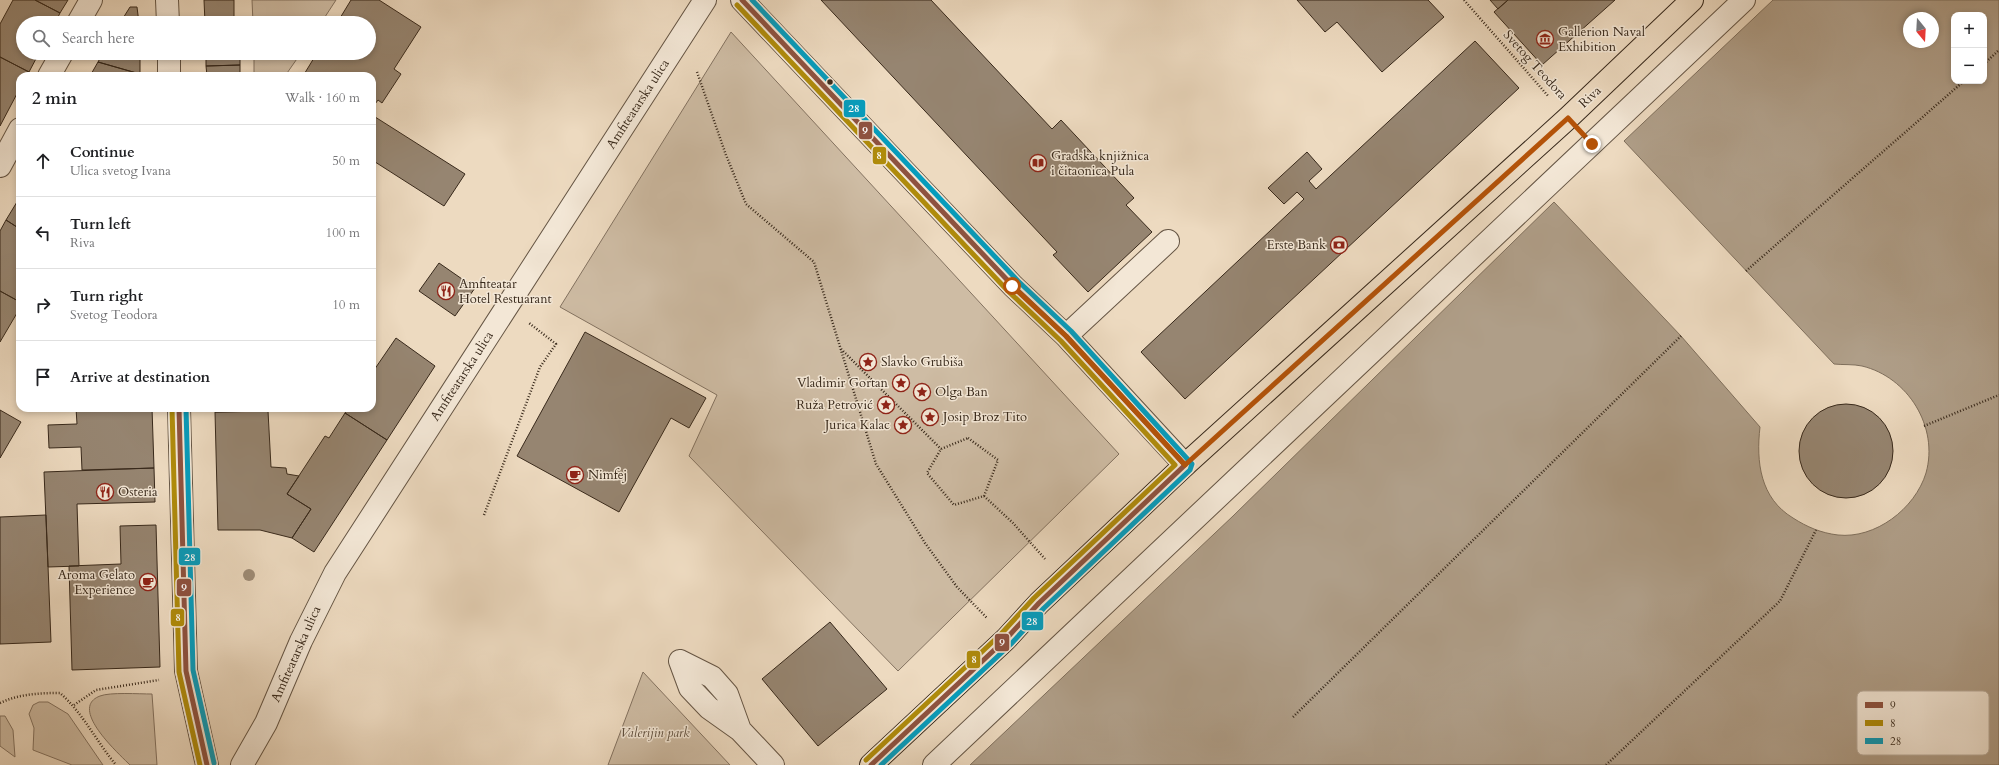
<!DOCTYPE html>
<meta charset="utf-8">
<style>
body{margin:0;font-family:Cardo,serif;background:#f6f6f6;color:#202124}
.controls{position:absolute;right:12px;top:12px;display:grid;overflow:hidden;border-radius:8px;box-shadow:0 2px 6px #0003}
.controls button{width:36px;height:36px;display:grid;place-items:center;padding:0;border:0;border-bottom:1px solid #e0e0e0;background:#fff;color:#202124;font:20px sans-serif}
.compass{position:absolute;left:1903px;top:12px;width:36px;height:36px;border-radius:50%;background:#fff;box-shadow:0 2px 6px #0003;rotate:162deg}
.stop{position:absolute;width:12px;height:12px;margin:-9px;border:3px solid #b45309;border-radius:50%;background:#fff}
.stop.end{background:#b45309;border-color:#fff;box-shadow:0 1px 4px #0008}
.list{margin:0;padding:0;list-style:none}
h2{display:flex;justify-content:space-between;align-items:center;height:52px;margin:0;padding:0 16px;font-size:17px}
h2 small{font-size:13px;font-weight:400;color:#757577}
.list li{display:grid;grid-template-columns:26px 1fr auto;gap:12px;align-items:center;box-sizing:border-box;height:72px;padding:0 16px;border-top:1px solid #e0e0e0}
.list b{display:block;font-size:15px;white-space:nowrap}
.list p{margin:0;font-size:13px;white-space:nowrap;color:#757577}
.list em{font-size:13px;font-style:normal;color:#757577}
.icon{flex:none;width:22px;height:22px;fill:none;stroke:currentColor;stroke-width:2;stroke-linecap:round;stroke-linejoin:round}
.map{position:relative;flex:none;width:1999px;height:765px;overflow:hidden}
.search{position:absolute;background:#fff;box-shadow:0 2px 6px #0003;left:16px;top:16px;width:360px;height:44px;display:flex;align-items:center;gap:10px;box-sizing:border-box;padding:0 14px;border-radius:22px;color:#757577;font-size:15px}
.panel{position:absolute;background:#fff;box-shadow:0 2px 6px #0003;left:16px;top:72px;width:360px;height:340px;border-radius:12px}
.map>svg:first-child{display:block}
.green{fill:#cebca4;stroke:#837260}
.water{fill:#af9e88;stroke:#7f6f5c;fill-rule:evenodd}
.building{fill:#968571;stroke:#38291b}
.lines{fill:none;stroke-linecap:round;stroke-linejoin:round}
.minor-casing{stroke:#655544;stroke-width:24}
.major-casing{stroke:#38291b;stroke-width:24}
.path{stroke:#38291b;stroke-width:2.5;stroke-dasharray:1 2;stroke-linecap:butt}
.minor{stroke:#f3e7d6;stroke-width:22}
.major{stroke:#eddac0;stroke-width:22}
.bus-1-casing{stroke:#f3e7d6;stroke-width:8}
.bus-2-casing{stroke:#f3e7d6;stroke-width:8}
.bus-3-casing{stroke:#f3e7d6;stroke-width:8}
.bus-1{stroke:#8e523f;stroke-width:5}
.bus-2{stroke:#af8b0b;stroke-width:5}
.bus-3{stroke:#069cbc;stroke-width:5}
.tree{fill:#9e8d78}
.route{stroke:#b45309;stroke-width:5}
.bus-dot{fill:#38291b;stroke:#f3e7d6;stroke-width:1.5}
.labels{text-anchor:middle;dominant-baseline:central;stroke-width:3;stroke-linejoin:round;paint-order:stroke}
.poi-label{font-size:13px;fill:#38291b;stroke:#f3e7d6;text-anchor:start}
.street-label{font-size:13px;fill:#38291b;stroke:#f3e7d6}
.park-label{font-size:13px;font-style:italic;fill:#5e4e3d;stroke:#f3e7d6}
.key{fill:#f3e7d6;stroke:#bbae9e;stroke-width:1}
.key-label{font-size:11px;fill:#38291b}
.line-badge{stroke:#f3e7d6;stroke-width:1.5}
.badge-label{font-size:11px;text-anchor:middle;font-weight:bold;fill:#fff}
</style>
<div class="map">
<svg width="1999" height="765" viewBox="0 0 1999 765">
<rect width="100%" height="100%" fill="#eddac0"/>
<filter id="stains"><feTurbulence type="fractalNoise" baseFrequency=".005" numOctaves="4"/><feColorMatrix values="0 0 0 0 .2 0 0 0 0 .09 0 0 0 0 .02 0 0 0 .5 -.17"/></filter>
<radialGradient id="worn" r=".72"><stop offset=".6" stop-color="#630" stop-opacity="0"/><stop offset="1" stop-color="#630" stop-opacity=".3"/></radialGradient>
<path class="green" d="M252 0H336L321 23H253Z
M731 32 1119 454 898 671 689 456 717 395 560 307Z
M254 53H301L285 76H254Z
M643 672 730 765H608Z
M152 694 157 765H130C118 753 68 708 100 696 110 692 139 694 152 694Z
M39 702H48L68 714 103 765H72L33 750 34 728 29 714 33 705Z
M0 716H5L13 730 15 757 0 746Z"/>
<path class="water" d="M1773 0H1999V765H970L1233 516 1554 202 1681 336 1760 427C1756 462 1760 498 1793 518 1807 527 1821 533 1838 535 1875 539 1915 509 1926 473 1939 427 1908 377 1862 366 1853 364 1843 365 1834 364L1624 141ZM1954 15H1984V81H1954ZM1909 18H1933V42H1909Z"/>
<path class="building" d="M13 0H35L60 13 55 23H23V53H39L29 72 0 57V24Z
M35 0H68L60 13Z
M204 0H234V23H205Z
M351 0H379L421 27 394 69 401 74 382 103 378 100 372 108V76H303L317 53H369V23H337Z
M821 0H931L1052 129 1061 120 1134 198 1126 205 1152 232 1088 292 1053 255 1057 252Z
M1297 0H1428L1444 17 1382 72 1337 22 1325 32Z
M1490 0H1508L1498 9Z
M1508 0H1615L1542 65 1494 12Z
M130 7H137L139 23H120Z
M1475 41 1519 88 1185 399 1141 352 1304 199 1297 192 1284 204 1268 188 1307 152 1322 169 1309 181 1316 189Z
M103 53H140V74L98 62Z
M206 53H240V65L206 66Z
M0 57 29 72 27 76H20V88L0 126Z
M98 62 140 74V76H90Z
M240 65V76H207L206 66Z
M372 115 465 174 444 206 372 160Z
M20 197V229L6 220Z
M6 220 20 229V302L0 291V231Z
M439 263 475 288 455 316 419 291Z
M0 291 20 302V308L0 342Z
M585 332 706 398 689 428 671 418 619 512 517 456Z
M396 338 435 366 387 440 345 413 348 408H372V373Z
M1799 451a47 47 0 1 1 94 0a47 47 0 1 1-94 0Z
M76 408H152L154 468 82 470 81 447 49 448 48 425 77 424Z
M215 408H275V411L215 412Z
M0 410 21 422 0 458Z
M268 411 271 467 286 468 287 474 299 476 287 494 311 509 292 538 260 530H218L215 412Z
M345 413 387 440 314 552 292 538 311 509 287 494 325 436 329 438Z
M154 468 155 502 77 504 79 566 48 567 44 472Z
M46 515 51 642 0 644V517Z
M156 525 160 667 72 670 69 566 121 564 120 526Z
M830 622 887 689 818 746 762 679Z"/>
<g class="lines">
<g class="minor-casing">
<path id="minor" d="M167 0 168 23
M742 0 1013 286 1066 336 1185 465
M78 23 91 0
M169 53V76
M49 76 62 53
M0 166 20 129
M1066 336 1168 241
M179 408 186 671 207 765
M680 661 690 688 709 708 740 730 773 765
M680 661 712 677 727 694 740 730
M242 765 266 723 301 641 335 573 705 0
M934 765 1744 0"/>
</g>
<g class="major-casing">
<path id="major" d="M871 765 1006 639 1039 603 1185 465 1568 118 1692 0"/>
</g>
<path class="path" d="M1464 0 1549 97
M1984 64 1999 50
M697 72 726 155 746 204 814 262 876 464 925 543 957 587 987 618
M1746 271 1964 81
M841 349 941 449
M1924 426 1999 395
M968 438 998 460 984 496 954 505 927 473 941 449Z
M984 496 1013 523 1045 559
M484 515 540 367 556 344 529 323
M0 703C19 694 39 693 60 693 83 713 96 741 116 765
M74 705 96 690 159 680
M1293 717 1681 336
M1606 765 1780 601 1816 530"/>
<use href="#minor" class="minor"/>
<use href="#major" class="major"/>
<g class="bus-1-casing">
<path id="bus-1" d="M742 0 1013 286 1066 336 1185 465 1039 603 1006 639 871 765
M179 408 186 671 207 765"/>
</g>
<g class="bus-2-casing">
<path id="bus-2" d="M737 5 1008 291 1061 341 1175 465 1034 598 1001 634 866 760
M172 408 179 672 200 765"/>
</g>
<g class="bus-3-casing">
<path id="bus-3" d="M752 0 1018 281 1071 331 1192 464 1190 470 1044 608 1011 644 881 765
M186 408 193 670 214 763"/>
</g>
<use href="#bus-1" class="bus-1"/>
<use href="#bus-2" class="bus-2"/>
<use href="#bus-3" class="bus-3"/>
</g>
<circle class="tree" cx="249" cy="575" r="6"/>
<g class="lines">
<path class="route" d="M1012 286 1066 336 1185 465 1568 118 1592 144"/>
</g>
<defs>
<g id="museum-ring" transform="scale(0.9)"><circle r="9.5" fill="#f3e7d6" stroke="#8f2418" stroke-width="1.5"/><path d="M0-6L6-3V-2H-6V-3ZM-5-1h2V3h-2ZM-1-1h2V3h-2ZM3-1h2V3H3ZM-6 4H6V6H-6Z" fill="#8f2418"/></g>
<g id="library-ring" transform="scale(0.9)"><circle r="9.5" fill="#f3e7d6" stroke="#8f2418" stroke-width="1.5"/><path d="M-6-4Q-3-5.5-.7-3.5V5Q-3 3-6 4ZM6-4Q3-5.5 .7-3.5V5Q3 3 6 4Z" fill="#8f2418"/></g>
<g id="bank-ring" transform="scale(0.9)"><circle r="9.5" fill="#f3e7d6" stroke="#8f2418" stroke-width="1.5"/><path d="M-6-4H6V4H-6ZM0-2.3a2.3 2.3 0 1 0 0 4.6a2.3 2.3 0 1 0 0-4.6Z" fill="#8f2418"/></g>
<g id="restaurant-ring" transform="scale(0.9)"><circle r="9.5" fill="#f3e7d6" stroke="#8f2418" stroke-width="1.5"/><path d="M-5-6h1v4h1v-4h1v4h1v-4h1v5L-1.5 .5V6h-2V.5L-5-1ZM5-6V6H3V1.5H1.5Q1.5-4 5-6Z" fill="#8f2418"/></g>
<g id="sight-ring" transform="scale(0.9)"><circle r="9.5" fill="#f3e7d6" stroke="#8f2418" stroke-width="1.5"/><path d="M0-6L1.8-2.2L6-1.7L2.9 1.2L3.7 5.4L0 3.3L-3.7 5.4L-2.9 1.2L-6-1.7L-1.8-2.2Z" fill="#8f2418"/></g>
<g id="cafe-ring" transform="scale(0.9)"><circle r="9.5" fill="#f3e7d6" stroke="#8f2418" stroke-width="1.5"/><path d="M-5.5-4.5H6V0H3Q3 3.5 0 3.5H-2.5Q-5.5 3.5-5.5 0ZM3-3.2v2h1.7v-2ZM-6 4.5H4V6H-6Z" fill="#8f2418"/></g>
</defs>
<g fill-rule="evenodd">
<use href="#museum-ring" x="1545" y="39"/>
<use href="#library-ring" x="1038" y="163"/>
<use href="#bank-ring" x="1339" y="245"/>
<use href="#restaurant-ring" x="446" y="291"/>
<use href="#sight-ring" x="868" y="362"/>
<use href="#sight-ring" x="901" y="383"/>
<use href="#sight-ring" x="922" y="392"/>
<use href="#sight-ring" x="886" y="405"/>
<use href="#sight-ring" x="930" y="417"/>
<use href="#sight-ring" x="903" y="425"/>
<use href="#cafe-ring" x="575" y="475"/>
<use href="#restaurant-ring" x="105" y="492"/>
<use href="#cafe-ring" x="148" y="582"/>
</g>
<circle class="bus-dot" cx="830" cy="82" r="3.5"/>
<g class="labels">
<g class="poi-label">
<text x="1558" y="32">Gallerion Naval<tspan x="1558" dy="15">Exhibition</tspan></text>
<text x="1051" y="156">Gradska knjižnica<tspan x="1051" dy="15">i čitaonica Pula</tspan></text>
<text x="1326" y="245" text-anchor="end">Erste Bank</text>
<text x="459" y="284">Amfiteatar<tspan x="459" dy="15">Hotel Restuarant</tspan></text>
<text x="881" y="362">Slavko Grubiša</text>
<text x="888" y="383" text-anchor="end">Vladimir Gortan</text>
<text x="935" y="392">Olga Ban</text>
<text x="873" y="405" text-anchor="end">Ruža Petrović</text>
<text x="943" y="417">Josip Broz Tito</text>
<text x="890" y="425" text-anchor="end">Jurica Kalac</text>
<text x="588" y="475">Nimfej</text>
<text x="118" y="492">Osteria</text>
<text x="135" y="575" text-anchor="end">Aroma Gelato<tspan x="135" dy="15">Experience</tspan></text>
</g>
<g class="street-label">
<text transform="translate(1535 65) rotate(48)">Svetog Teodora</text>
<text transform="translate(1590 97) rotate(-44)">Riva</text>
<text transform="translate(638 104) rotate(-57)">Amfiteatarska ulica</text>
<text transform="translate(462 376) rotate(-57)">Amfiteatarska ulica</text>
<text transform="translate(296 654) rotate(-66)">Amfiteatarska ulica</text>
</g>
<g class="park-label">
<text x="655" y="733">Valerijin park</text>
</g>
</g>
<rect x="1857" y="691" width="132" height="64" rx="6" class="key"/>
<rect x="1865" y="702" width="18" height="6" fill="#8e523f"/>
<rect x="1865" y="720" width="18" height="6" fill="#af8b0b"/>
<rect x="1865" y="738" width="18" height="6" fill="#069cbc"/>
<g class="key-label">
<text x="1890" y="709">9</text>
<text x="1890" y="727">8</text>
<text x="1890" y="745">28</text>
</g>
<g class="line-badge">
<rect x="843" y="99" width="23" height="19" rx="4" fill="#069cbc"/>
<rect x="858" y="121" width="15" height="19" rx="4" fill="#8e523f"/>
<rect x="872" y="146" width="15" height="19" rx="4" fill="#af8b0b"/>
<rect x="178" y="547" width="23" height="19" rx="4" fill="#069cbc"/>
<rect x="176" y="578" width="16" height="19" rx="4" fill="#8e523f"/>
<rect x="170" y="608" width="15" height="19" rx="4" fill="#af8b0b"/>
<rect x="1021" y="611" width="23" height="20" rx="4" fill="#069cbc"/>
<rect x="994" y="633" width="16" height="19" rx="4" fill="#8e523f"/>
<rect x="966" y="650" width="15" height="19" rx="4" fill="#af8b0b"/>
</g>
<g class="badge-label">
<text x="854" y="112">28</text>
<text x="865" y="134">9</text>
<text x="879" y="159">8</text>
<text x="190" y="561">28</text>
<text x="184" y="591">9</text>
<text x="178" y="621">8</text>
<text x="1032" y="625">28</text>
<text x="1002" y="646">9</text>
<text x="974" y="663">8</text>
</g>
<rect width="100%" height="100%" filter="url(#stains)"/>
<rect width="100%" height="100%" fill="url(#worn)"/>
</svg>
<div class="controls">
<button>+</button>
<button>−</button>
</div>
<svg class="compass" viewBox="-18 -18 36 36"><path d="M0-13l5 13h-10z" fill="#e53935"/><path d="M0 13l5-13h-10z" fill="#757577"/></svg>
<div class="stop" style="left:1012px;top:286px"></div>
<div class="stop end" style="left:1592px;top:144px"></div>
<div class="search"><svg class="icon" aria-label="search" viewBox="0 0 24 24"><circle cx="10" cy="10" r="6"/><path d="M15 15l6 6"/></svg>Search here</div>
<section class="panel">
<h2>2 min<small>Walk · 160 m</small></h2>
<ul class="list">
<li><svg class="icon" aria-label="ahead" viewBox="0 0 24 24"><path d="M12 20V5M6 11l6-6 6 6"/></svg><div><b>Continue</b><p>Ulica svetog Ivana</p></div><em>50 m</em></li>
<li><svg class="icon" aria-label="left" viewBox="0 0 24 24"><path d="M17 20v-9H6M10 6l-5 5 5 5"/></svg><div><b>Turn left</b><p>Riva</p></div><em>100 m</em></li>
<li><svg class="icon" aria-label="right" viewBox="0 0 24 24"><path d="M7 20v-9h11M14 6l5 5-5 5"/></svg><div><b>Turn right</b><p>Svetog Teodora</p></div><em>10 m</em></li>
<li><svg class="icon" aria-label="arrive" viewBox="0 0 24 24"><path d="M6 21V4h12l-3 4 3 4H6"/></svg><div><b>Arrive at destination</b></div></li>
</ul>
</section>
</div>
